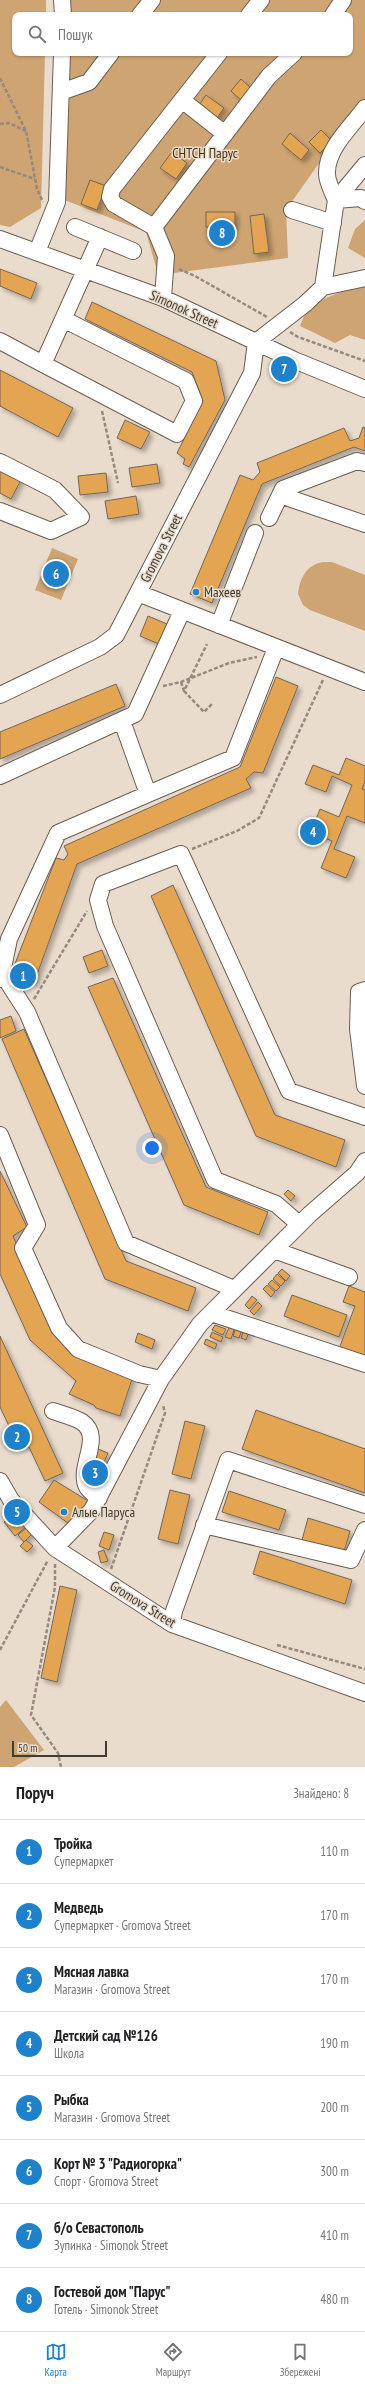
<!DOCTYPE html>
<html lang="uk">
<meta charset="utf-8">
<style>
body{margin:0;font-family:"PT Sans Narrow",sans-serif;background:#f2f2f2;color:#202124}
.scale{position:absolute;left:12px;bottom:10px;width:95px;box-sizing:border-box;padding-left:4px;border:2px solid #403b34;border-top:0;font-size:11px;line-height:14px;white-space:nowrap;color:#403b34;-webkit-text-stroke:3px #eadccd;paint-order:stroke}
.you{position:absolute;left:152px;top:1148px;width:14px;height:14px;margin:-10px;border:3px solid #fff;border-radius:50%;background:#1a73e8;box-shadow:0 0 0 6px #1a73e833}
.badge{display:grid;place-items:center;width:26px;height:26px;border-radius:50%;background:#1d81cc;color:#fff;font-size:13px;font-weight:700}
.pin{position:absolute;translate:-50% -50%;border:2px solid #fff;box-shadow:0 1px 4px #0006}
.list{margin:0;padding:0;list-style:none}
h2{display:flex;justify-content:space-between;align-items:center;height:52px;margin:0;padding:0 16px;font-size:17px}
h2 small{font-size:13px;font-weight:400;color:#757577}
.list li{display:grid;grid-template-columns:26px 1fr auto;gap:12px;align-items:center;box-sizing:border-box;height:64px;padding:0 16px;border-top:1px solid #e0e0e0}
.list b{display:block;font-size:15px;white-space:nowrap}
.list p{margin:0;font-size:13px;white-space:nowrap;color:#757577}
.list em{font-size:13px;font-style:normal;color:#757577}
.icon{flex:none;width:22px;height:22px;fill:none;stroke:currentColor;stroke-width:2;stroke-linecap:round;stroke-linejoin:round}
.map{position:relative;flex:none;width:365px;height:1767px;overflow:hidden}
.search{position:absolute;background:#fff;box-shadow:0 1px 3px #0004;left:12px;right:12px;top:12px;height:44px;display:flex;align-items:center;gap:10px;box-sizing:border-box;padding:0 14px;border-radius:8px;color:#757577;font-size:15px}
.sheet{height:564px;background:#fff}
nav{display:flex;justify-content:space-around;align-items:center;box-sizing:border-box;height:56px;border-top:1px solid #e0e0e0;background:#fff;font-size:11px;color:#757577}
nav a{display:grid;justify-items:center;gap:2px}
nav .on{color:#1d81cc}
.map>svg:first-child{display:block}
.green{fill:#cea472}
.building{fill:#e4a553;stroke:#726558;filter:url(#shadow)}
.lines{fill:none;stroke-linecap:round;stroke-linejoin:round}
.minor-casing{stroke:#6a5e50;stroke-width:18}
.path{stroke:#948a7f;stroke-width:2.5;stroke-dasharray:4 2;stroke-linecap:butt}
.minor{stroke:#fff;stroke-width:16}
.poi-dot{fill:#1d81cc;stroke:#eadccd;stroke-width:1.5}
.labels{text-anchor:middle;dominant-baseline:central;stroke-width:3;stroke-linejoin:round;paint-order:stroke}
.park-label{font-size:14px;fill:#472e0a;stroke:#eadccd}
.street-label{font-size:14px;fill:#403b34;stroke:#eadccd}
.poi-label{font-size:14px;fill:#403b34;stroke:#eadccd;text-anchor:start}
</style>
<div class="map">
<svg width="365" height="1767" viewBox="0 0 365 1767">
<defs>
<filter id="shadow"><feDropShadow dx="3.5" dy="3.5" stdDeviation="2" flood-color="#0004"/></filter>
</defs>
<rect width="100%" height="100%" fill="#eadccd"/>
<path class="green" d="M0 0H46V15H15V53H45L41 208 10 227 0 225Z
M69 0H365V115L317 166 286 210 288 258 174 273 157 271 146 232 62 199 68 53H350V15H68Z
M365 220V258L348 248 355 229Z
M365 285V340L350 335 335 343 300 326C302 321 304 315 307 311 319 298 348 289 365 285Z
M52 548 78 559 61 600 35 590Z
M323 562H332L365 575V631L310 610 303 605 298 594C300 578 306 565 323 562Z
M6 1700 44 1750 14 1767H0V1707Z"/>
<path class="building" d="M241 79 252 89 242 101 231 91Z
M206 95 224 108 215 121 197 108Z
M321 130 332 141 320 153 309 142Z
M290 133 309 150 301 160 282 144Z
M172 152 187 163 176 179 160 168Z
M90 180 106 186 97 210 81 204Z
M206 212H235V226L206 227Z
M264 214 269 252 254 254 250 216Z
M0 269 37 283 31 299 0 286Z
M92 302 216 361 225 400 189 467 183 464 185 459 177 453 203 401 192 372 85 319Z
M0 370 73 408 58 437 0 406Z
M125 420 150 432 141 449 117 438Z
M363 427 365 428V451L354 447 262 484 212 603 190 594 240 475 253 480 260 472 257 463 344 428 350 441 359 438Z
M157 464 160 483 132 487 129 468Z
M0 466 22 478 11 499 0 493Z
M106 473 108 492 80 495 78 476Z
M136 496 139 514 108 519 105 501Z
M148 616 167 624 159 644 140 636Z
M276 677 298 686 263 773 254 772 246 779 251 788 77 864 34 983 11 974 56 858 64 860 68 854 64 846 240 767Z
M116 684 125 706 0 759V732Z
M346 758 365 766V781L362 789 365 790V823L347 816 334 849 355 857 346 878 321 868 332 841 311 832 320 809 339 817 352 785 332 776 326 792 305 784 313 765 339 775Z
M173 885 275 1115 345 1140 336 1167 256 1136 151 896Z
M102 950 108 966 89 973 83 957Z
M113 978 206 1187 268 1212 259 1235 184 1205 88 987Z
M11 1016 16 1031 0 1038V1020Z
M24 1029 126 1261 196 1288 188 1311 105 1279 2 1039Z
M0 1171 27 1227 13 1236 53 1330 133 1376 120 1416 96 1408 94 1405 69 1394 76 1381 30 1340 0 1274Z
M288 1190 295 1196 291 1201 284 1194Z
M282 1269 290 1276 286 1281 278 1273Z
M277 1274 285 1281 281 1286 273 1279Z
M272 1280 280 1287 276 1291 268 1284Z
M267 1285 275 1292 271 1297 263 1289Z
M349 1286 365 1292V1357L339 1349 355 1306 343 1302Z
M292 1295 347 1315 339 1337 284 1316Z
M252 1296 257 1300 249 1309 245 1305Z
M258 1302 262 1306 254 1315 250 1311Z
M215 1325 226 1329 223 1335 212 1330Z
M230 1325 235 1327 231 1339 225 1337Z
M237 1325 243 1327 239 1338 233 1336Z
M245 1327 250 1329 246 1340 241 1338Z
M212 1332 223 1337 221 1342 210 1337Z
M138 1333 155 1340 152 1349 135 1342Z
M0 1336 63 1473 45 1481 29 1447 18 1445 0 1407Z
M206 1339 217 1344 215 1349 204 1344Z
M256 1410 365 1449V1493L242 1449Z
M185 1421 205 1426 191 1479 172 1474Z
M98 1449 108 1453 101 1469 91 1465Z
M94 1467 101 1469 97 1478 90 1476Z
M54 1480 88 1501 72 1526 39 1502Z
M170 1490 190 1495 178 1544 158 1539Z
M229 1491 286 1510 279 1530 222 1512Z
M16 1513 27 1526 15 1536 4 1522Z
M308 1518 350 1531 344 1552 302 1540Z
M27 1527 32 1534 24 1542 18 1535Z
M104 1532 114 1535 109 1550 99 1546Z
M26 1540 33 1546 27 1552 20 1546Z
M104 1550 108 1561 101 1563 98 1552Z
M260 1551 352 1580 345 1604 253 1574Z
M60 1586 77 1590 57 1682 41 1678Z"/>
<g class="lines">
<g class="minor-casing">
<path id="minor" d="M62 0 63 15
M140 15 152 0
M249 15 261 0
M333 15 343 0
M61 92 89 82 111 53
M182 100 225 134
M365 108C351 127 326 149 327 174 327 182 333 193 336 200L361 198 365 201
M292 210 333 223
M75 227 133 251
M154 227 114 204 110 197 112 189 219 53
M0 239 163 298 294 360 365 389
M37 252 57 202 62 53
M323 287 365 278
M163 298 166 256 154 227 269 76 294 53
M0 341 43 364 100 237
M256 342 305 304 323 287 336 200 365 165
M43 364 177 434 194 401 186 381 63 319
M0 462 55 490 81 517 51 531 0 511
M280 495 365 524
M269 518 283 489 357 461 365 463
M138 593 365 682
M219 625 255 533
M0 695 100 647 116 635 252 373 256 342
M0 776 135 714 182 611
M148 794 233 758 276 648
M2 973 9 939 58 833 148 794 122 721
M0 979 2 973 27 1012 126 1243 234 1289
M365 990 359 992 358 1029 365 1086
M0 1135 37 1225 23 1248 59 1328 78 1349 139 1374 161 1379
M299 1224 276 1204 215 1180 105 926 98 900 103 884 181 854 289 1091 365 1117
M274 1250 349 1277
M211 1313 365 1364
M53 1411C62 1414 74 1417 82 1422 104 1437 77 1467 87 1487 89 1491 95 1495 99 1498
M0 1481 11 1500 55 1548 172 1624 365 1693
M204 1525 351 1560 365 1530
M55 1548 92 1510 161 1379 200 1324 310 1214 357 1173 365 1161
M172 1624 174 1611 228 1460 365 1505"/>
</g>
<path class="path" d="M0 78 26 131 37 189 43 202
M0 124 9 123 26 131
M0 167 35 179
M179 269 195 276 267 317
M290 332 298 337 365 361
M102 411 118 483
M181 682 184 691 207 644
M163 686 181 682 229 663 257 657
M184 691 204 712 213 703
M192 849 237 831 259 818 323 680
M34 999 87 911
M55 1564V1587L31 1715 58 1753 61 1767
M111 1569 165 1413 163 1405
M277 1645 365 1669
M0 1650 48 1560"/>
<use href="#minor" class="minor"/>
</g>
<g class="poi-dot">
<circle cx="196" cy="592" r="4"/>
<circle cx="64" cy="1512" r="4"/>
</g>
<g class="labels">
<g class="park-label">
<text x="205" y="153">СНТСН Парус</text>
</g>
<g class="street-label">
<text transform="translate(184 309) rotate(24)">Simonok Street</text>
<text transform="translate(161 548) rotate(-63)">Gromova Street</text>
<text transform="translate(143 1604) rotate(32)">Gromova Street</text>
</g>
<g class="poi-label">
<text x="204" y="592">Махеев</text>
<text x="72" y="1512">Алые Паруса</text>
</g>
</g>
</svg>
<div class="scale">50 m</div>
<div class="you"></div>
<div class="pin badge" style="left:23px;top:976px">1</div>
<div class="pin badge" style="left:17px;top:1437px">2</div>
<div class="pin badge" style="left:95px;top:1473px">3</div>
<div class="pin badge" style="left:313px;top:832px">4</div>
<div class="pin badge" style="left:17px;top:1512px">5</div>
<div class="pin badge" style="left:56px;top:574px">6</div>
<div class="pin badge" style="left:284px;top:369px">7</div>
<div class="pin badge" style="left:222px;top:233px">8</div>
<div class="search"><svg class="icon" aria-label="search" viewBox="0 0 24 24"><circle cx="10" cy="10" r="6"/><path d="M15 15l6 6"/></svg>Пошук</div>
</div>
<section class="sheet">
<h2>Поруч<small>Знайдено: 8</small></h2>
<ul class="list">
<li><span class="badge">1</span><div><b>Тройка</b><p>Супермаркет</p></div><em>110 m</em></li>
<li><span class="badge">2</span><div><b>Медведь</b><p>Супермаркет · Gromova Street</p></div><em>170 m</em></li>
<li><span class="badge">3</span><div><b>Мясная лавка</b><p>Магазин · Gromova Street</p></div><em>170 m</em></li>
<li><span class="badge">4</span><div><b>Детский сад №126</b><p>Школа</p></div><em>190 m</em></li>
<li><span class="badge">5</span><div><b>Рыбка</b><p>Магазин · Gromova Street</p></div><em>200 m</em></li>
<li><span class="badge">6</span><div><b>Корт № 3 &quot;Радиогорка&quot;</b><p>Спорт · Gromova Street</p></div><em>300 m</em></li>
<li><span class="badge">7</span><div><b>б/о Севастополь</b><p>Зупинка · Simonok Street</p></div><em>410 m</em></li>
<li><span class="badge">8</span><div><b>Гостевой дом &quot;Парус&quot;</b><p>Готель · Simonok Street</p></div><em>480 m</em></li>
</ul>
</section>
<nav>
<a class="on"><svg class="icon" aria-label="map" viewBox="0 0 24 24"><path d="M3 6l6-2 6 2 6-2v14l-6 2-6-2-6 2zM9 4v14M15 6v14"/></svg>Карта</a>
<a><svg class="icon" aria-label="directions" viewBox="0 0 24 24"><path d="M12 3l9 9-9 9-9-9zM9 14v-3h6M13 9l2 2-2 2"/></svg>Маршрут</a>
<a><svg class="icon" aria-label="saved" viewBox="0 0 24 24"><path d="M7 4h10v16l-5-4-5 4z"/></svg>Збережені</a>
</nav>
